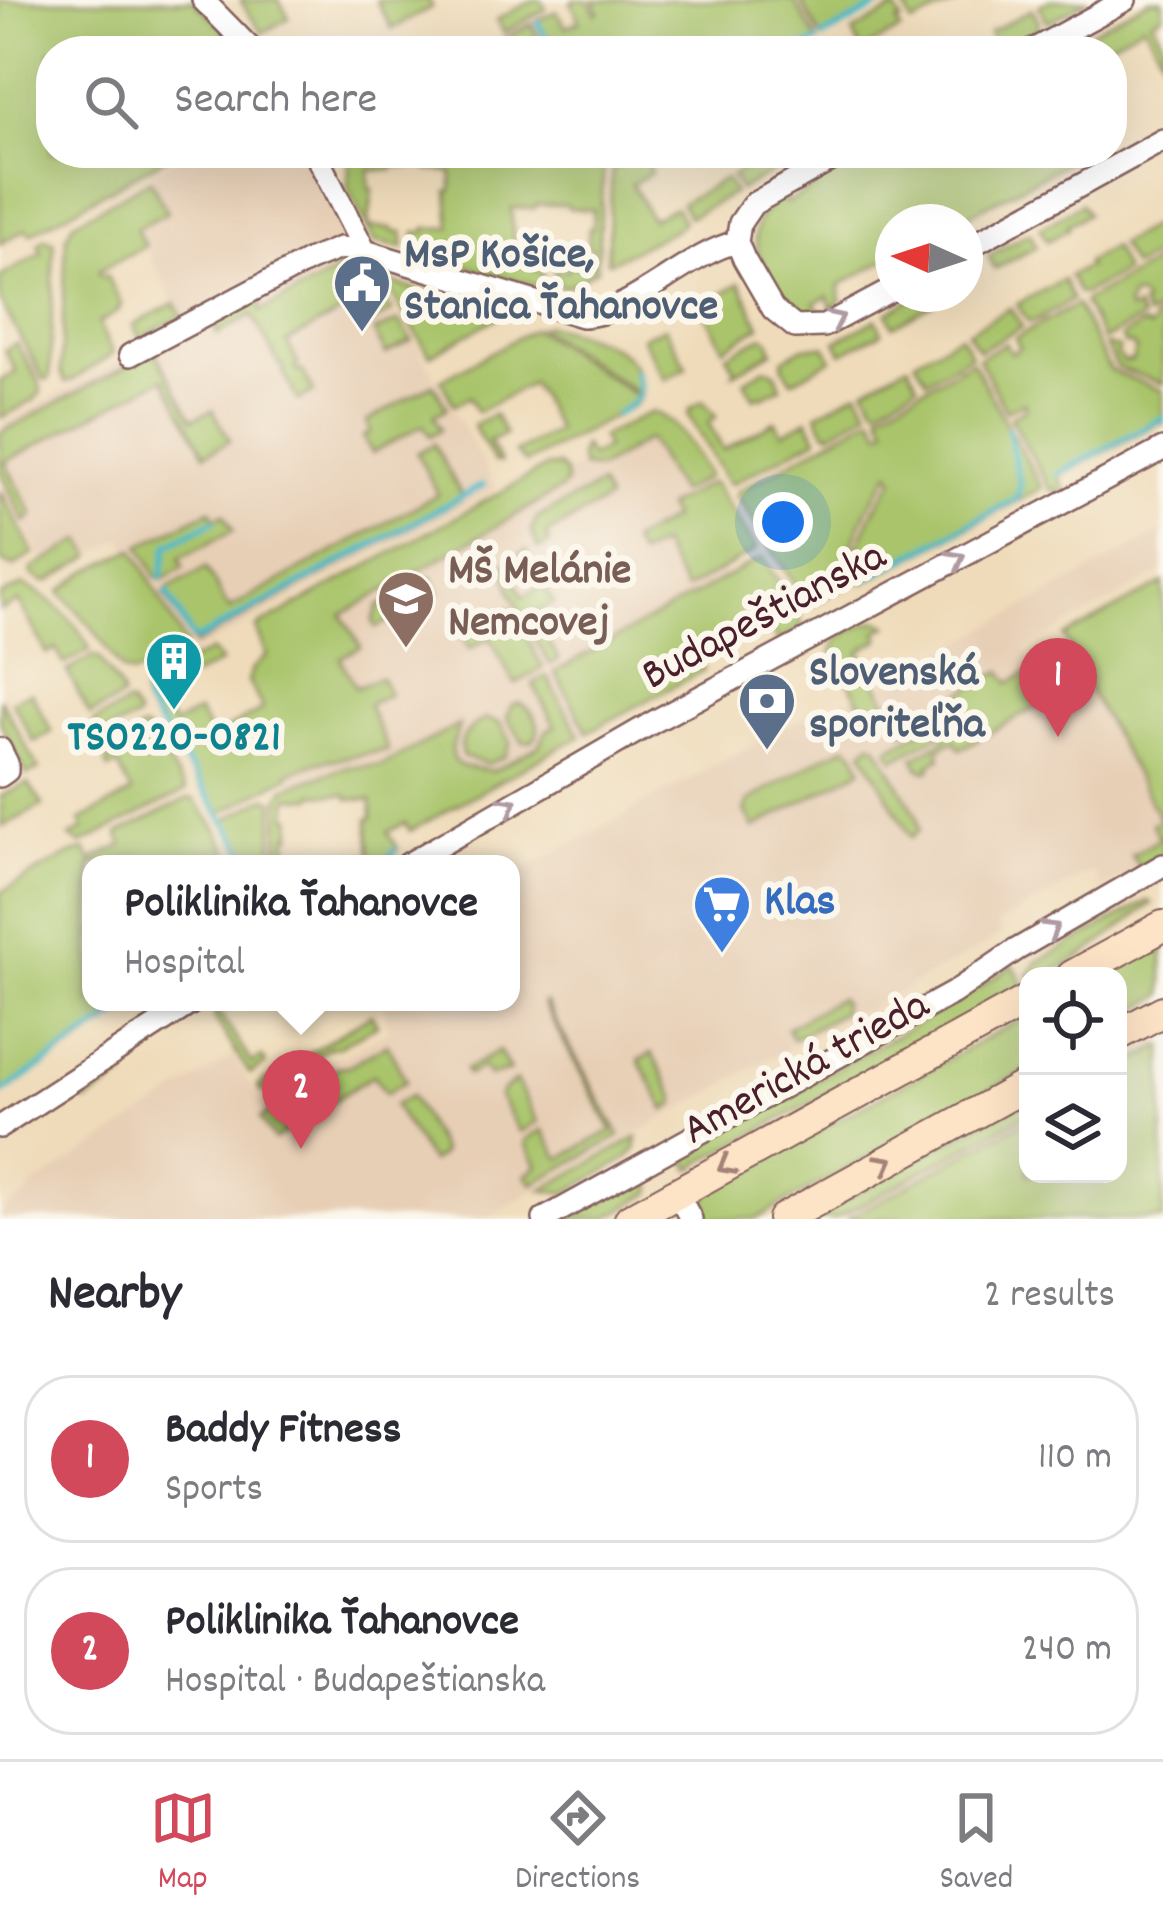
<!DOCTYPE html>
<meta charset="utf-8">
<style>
body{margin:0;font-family:Dekko,sans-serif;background:#f7f7f7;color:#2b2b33}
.controls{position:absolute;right:36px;bottom:36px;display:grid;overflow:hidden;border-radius:24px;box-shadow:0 12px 48px #0002}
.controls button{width:108px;height:108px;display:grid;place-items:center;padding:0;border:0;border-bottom:3px solid #e1e1e2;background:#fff;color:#2b2b33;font:60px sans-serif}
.compass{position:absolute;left:875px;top:204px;width:108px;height:108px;border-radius:50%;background:#fff;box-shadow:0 12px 48px #0002;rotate:273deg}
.you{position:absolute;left:783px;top:522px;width:42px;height:42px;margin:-30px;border:9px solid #fff;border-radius:50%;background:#1a73e8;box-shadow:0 0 0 18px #1a73e833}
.badge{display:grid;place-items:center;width:78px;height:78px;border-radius:50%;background:#d1495b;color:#fff;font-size:39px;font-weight:700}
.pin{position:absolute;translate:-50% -99px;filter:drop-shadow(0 3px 6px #0008)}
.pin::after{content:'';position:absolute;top:63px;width:42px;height:36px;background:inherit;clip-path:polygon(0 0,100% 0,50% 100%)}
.popup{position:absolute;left:82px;top:855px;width:438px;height:156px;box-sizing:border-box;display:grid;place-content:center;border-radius:24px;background:#fff;filter:drop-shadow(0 3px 9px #0005);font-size:39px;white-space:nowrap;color:#7c7c81}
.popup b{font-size:45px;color:#2b2b33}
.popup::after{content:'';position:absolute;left:50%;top:100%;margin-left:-24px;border:24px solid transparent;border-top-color:#fff}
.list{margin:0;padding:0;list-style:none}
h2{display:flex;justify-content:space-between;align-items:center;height:156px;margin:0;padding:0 48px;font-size:51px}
h2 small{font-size:39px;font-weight:400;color:#7c7c81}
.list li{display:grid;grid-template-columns:78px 1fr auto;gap:36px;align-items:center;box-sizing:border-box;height:168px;margin:0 24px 24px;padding:0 24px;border:3px solid #e1e1e2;border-radius:48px}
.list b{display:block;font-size:45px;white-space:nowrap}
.list p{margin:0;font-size:39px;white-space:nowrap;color:#7c7c81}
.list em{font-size:39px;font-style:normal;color:#7c7c81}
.icon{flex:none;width:66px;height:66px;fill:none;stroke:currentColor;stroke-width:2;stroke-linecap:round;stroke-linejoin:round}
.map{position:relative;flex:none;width:1163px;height:1219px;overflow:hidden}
.search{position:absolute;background:#fff;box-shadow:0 12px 48px #0002;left:36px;right:36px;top:36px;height:132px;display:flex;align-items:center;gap:30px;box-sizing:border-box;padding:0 42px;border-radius:48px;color:#7c7c81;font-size:45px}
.sheet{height:540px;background:#fff}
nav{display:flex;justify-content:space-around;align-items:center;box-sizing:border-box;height:168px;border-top:3px solid #e1e1e2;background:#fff;font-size:33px;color:#7c7c81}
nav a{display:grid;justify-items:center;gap:6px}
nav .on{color:#d1495b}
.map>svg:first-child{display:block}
.built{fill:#e7cfb5}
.green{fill:#a9c46a;stroke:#7a724a;stroke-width:3}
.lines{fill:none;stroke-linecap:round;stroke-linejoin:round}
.stream{stroke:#4dbac7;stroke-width:6}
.street-casing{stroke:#84615d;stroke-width:26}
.secondary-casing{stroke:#84615d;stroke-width:34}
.street{stroke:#fff;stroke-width:21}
.secondary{stroke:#fee4c6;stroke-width:30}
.oneway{stroke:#ae9aa0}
.oneway2{stroke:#a48278}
.labels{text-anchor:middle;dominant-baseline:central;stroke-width:12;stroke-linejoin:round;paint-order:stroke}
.service-label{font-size:45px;font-weight:bold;fill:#4e5e75;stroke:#fbf7ec;text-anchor:start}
.education-label{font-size:45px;font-weight:bold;fill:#785e54;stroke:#fbf7ec;text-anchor:start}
.street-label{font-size:45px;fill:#4a1f2b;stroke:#fbf7ec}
.culture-label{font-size:45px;font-weight:bold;fill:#0d838f;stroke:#fbf7ec}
.shop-label{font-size:45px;font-weight:bold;fill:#366cbe;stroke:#fbf7ec;text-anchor:start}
</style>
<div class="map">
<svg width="1163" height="1219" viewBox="0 0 1163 1219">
<rect width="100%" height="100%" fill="#fbf7ec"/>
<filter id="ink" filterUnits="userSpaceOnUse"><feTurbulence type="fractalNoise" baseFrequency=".00833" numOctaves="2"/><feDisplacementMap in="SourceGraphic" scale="24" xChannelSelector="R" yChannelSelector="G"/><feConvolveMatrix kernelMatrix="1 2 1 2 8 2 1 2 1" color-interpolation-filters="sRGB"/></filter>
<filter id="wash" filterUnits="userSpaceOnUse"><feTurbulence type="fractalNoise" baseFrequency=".004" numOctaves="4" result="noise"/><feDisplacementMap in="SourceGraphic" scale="48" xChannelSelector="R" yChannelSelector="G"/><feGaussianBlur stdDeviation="2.7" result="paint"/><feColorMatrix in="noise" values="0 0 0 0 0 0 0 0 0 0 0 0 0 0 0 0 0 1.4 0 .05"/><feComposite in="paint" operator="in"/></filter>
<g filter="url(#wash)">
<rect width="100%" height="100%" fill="#efdbba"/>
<path class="built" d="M186 153H315L352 223 382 257 368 267 435 375 496 488 192 654 138 548 130 551 123 538 92 556 82 540 44 562 0 482V425L186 325 136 229 166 212 147 175Z
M641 434 648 439 741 606 691 645 704 670 424 824 322 776 294 786 263 730 295 688 261 629 546 469 565 473 582 467Z
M1163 531V572L1025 649 1037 682 1084 680 1160 820 1159 837 1139 868 1098 891 1100 883 1093 871 997 924 1002 934 974 951 865 1011 852 1012 484 1219H0V1212L31 1192 30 1188 232 1057 263 1104 334 1057 344 1056 388 1031 384 1002H511V877L811 713 880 687Z"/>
<path class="green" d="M0 0H192L223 28 242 51H51V153H174L30 234 26 229 0 244Z
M240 0H279L289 18 262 33Z
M376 0H429L432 7 392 29Z
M533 0H542L546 9 504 33 496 20Z
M574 0H588L596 14 599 12 593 0H794L818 42 802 51H551L535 22 556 11 566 27 580 21 571 2Z
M800 0H879L873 3 876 9 822 39Z
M909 0H956L958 3 912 24 904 4Z
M1049 0H1089L1048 22 1039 6Z
M1149 0H1163V14L1152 20 1163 41V59L1144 24 1097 50 1088 33Z
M895 9 902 21 897 23 901 30 861 51 853 32Z
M1032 9 1039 23 1037 29 1000 49H996L989 33Z
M531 24 545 51H482Z
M343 153H598L604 165 597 269 569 286 562 287 556 281 554 270H567L568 266H592V248L588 247 589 228H593V210L569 208 568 205 536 204 535 208H511L514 245 510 246V264L533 265 534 269 542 270 544 288 463 265 456 244H442L441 260 415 253V232H426V228H451L448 191 452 190V172L428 170 427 167 394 166 393 170H369V189H373L368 227 392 228 393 232H403V248L377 242 374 241 348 189 349 163Z
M637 153H647L653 164 648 166 651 173 632 184 651 219 675 207 683 221 679 227 610 262 607 261 612 169Z
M772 153H777L784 166 740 190 731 176Z
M866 153H1084L956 222H893V256L840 285V300L832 310 828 296 815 303 820 311 824 310 826 314C816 317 807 319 797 313 786 307 780 293 773 282 754 250 742 220 783 198L786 203 814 188 812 182Z
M725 179 734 193 689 217 681 203Z
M150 180 167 212 136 229 145 246 98 271 101 277 106 275 122 305 118 307 119 311 98 323 113 354 73 380 65 382 61 372 66 238 72 224 78 220Z
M1081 204 1087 214 1067 225 1068 229 1047 241 1040 228Z
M1163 220V252L1132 267 1119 244Z
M1028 233 1031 234 1036 247 995 269 989 257 991 255Z
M45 239 54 242 50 377 47 380 43 378 0 301V277L42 253 38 244Z
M1113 247 1124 272 1083 294 1078 293 1069 276 1088 266 1086 262Z
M335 256H342L339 271 353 275 357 260 360 261 392 311 370 325 358 303 287 342 298 364 295 367 298 372 302 370 314 392 298 401 283 372 285 370 283 365 280 366 252 315 217 334 213 321 258 295 261 311 335 273Z
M1163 258V308L1147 317 1141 306 1144 304 1142 299 1136 296 1131 297 1127 307 1130 311 1136 308 1142 319 1103 340 1083 302Z
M382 279 387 281 502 315 430 355Z
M1063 280 1072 300 1034 322H1028L1017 304Z
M740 283 760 326 724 348 701 306Z
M919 294H929L934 303 893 326 887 313Z
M175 303 182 316 140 338 133 325Z
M1076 305 1110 370 1163 391V424L1161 422 1059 476 1067 494 1061 497 1056 489 1051 490 1010 417 1026 408 1024 402 1006 411 978 358 1005 343 1011 353 1020 348 1015 338Z
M1010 308 1022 327 979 350 967 332Z
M1162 314 1163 316V384L1116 367 1105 345 1119 348 1117 354 1123 362 1132 361 1136 349 1130 344H1125L1121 337 1142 325 1150 328 1154 324 1153 320Z
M876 319 882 332 842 353 836 341Z
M399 321 412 340 386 354 374 332Z
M547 325C584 336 644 344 641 395L538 328Z
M665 327 687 367 665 380 642 337Z
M533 329 640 398 633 406 526 463 515 453 557 430 532 383 477 412 469 397 454 405 441 380Z
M960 335 971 355 927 380 915 360Z
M763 336 768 338 773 351 733 373 735 369 727 355Z
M16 343 39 381 41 392 34 400 0 418V381L16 372 5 350Z
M825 346 832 359 792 381 784 368 783 359 804 347Z
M155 351 193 419 213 410 230 441 205 454 164 378 5 462 33 515 25 522 0 472V433Z
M972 361 1042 488 864 583 861 579 838 591 873 512 894 478 890 472 867 510 830 595 809 606 736 496 737 492 873 416 881 431 887 428 880 412Z
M908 364 918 384 879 407 875 405 865 388Z
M766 368 776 373 781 387 762 397 760 395 754 398 744 381Z
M433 384 447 408 434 416 441 429 430 436 423 425 372 453 363 437 371 432 366 422Z
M858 391 869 411 830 433 825 431 817 414Z
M703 401 716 417 708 422 723 450 775 421 783 433 808 419 817 438 731 484 727 482 688 415 690 409Z
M652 412C680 419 693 452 708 475L706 478 679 493 648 439 598 469 582 467 579 456 583 446 590 457 606 448 601 437Z
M494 414 505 434 489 442 500 462H494L473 425Z
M434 444 463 498 194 645 164 593 168 588 206 568 229 609 438 494 417 453Z
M558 466 565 473 566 484 561 489 342 615 361 647 340 658 356 688 380 677 389 694 368 705 388 750 318 762 288 773 289 776 219 814 144 704C142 694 142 688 151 682L173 725 198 712 213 737 263 709 248 681 252 669 267 655 256 628 546 467Z
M710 483H713L756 548 755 551 685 590 660 545 639 556 631 542 672 519 666 507Z
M600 485 607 500 546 535 550 543 539 549 531 531 537 518Z
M0 490 34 553 14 567 0 561Z
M211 510 215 518 224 514 233 531 180 558 184 567 162 580 157 578 140 546Z
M82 540 92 556 50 581 44 582 32 575V569Z
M134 549 185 645 183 650 133 675 122 671 92 627 60 592 86 572Z
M527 550 529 555 509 567 523 597 544 585 554 603 533 614 559 660 550 664C535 638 504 591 505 562Z
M761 558H763L800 614 802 628 778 641 770 626 750 636 743 625 694 651 704 670 588 732 555 672Z
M431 577 439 593 376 628 373 621 379 606Z
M1163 583V857L1140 870 1132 855 1156 841 1159 837 1152 824 1160 819 1084 681 960 749 954 740 938 750 941 757 929 764 931 768 927 771 919 768 914 758 945 739 949 726 953 723 951 719 946 721 936 715 904 731 900 727 1002 671 1009 683 1071 649 1064 637Z
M24 585C50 597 80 624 90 650L64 664 56 649 47 654 19 602 0 611V596Z
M511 608 543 668 515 684 490 638 469 649 461 635Z
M879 621 888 626 877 632 880 639 860 651 892 711 876 717 865 711 832 651C836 635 862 623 879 621Z
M211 651 221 662 180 683 172 670Z
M94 656 99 658 122 693V698L90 715 67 671Z
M544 677H547L580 736 410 831 405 823 388 832 398 849 388 864H336V860H346V856H371L368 819 372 818V800L348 799 347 795 314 794 313 798H289L288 817H292V836H288V855L312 856 313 859 324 860V864H278L279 798 285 788 347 767 380 766 459 725 452 749 453 760 461 766 493 771 539 746 547 730 555 726 533 684Z
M31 692 52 732 34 742 12 701Z
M0 698 39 769 27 775 0 722Z
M519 703C534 709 545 729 532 741L523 742 507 718 511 706Z
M127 704 130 705 137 715V719L101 735 94 722Z
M485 719 500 723 511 742 505 756 487 764 463 757C456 739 470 727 485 719Z
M936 723 941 726 942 733 894 759 888 749Z
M143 729 147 730 186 791 81 844 70 837 84 829 80 821 132 793 118 765 109 769 106 763 109 760 103 750Z
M871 743 877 745 917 816 919 831 911 837 863 751Z
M847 746 855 752 862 769 754 828 745 811 749 801 823 757Z
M28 783 43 805 2 827 0 797Z
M268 797 274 801 272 864H253L223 821Z
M187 799H194C207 818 231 842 230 864H91V1002H140L0 1096V893L70 854 85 850 91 860 123 845 118 834Z
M1148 901 1152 903C1121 926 1068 976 1029 976L1037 962Z
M1163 940V995L1118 1020V976H1098Z
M1013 965 1025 987 698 1164 697 1167 691 1169 685 1156 688 1150 956 1002Z
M839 998 843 1004 841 1013 793 1039 787 1028Z
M545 1002 620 1136 533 1184 526 1176 538 1166 526 1144 527 1139 543 1130 560 1159 612 1130 543 1004Z
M215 1006 252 1063 262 1057 266 1064 250 1074 215 1019Z
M371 1014 377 1025 337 1047 329 1048 261 1092 257 1086Z
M1028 1015V1069L756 1219H708C701 1206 703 1197 714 1188Z
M387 1044 406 1081 386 1093 373 1075 274 1140 260 1119 338 1067 348 1066Z
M1163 1045V1219H847L1028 1119V1174H1118V1070Z
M499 1051 510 1071 489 1076 483 1067 468 1075 465 1070Z
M652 1053 675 1097V1104L666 1110 639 1060Z
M131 1061 132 1063 122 1070 126 1076 86 1102 82 1096 71 1102 70 1100Z
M516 1081 538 1122 522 1131H519L499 1096 503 1090Z
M411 1096 442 1151 440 1156 430 1162 394 1105Z
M1028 1098V1113L835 1219H809Z
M638 1137 636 1149 625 1160 566 1193 542 1190Z
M645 1176 653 1187 651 1193 605 1219H561L636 1177Z"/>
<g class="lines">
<path class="stream" d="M538 23 553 51
M823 37 890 0
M798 51 816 42
M607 153 611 157 620 153
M616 414C635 404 647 394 635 372
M1058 474 1163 418
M161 578 168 545 214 521
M865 580 1016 499 1020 486 1008 429
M167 592 192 638 198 639 483 485
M152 683 145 689 146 704 254 864
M384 864 395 850
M0 1094 126 1009"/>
</g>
</g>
<g filter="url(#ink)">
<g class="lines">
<g class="street-casing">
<path id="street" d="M203 0 253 51
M1031 51 1125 0
M315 153 365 251
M844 153 753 204 740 223 737 242 744 259 773 309 795 327 824 326 893 289
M965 249 1163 140
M130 355 310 260 340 248 365 251 582 316C628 316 686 254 737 242
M0 749 7 763V771L0 776
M408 864 657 720 1163 449
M0 1127 193 1002
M677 1193 691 1219
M544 1219 953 993 1016 950 1163 865"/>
</g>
<g class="secondary-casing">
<path id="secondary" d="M1072 976 1163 926
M1118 1035 1163 1011
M630 1219 1028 1000
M783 1219 1028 1084"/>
</g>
<use href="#street" class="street"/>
<use href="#secondary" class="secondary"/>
</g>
<defs><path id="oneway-chevron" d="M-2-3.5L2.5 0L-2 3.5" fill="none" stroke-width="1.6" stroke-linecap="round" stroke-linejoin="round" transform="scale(3)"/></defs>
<g class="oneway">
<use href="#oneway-chevron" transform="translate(836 319) rotate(-26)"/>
<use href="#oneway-chevron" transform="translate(957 559) rotate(-28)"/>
<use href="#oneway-chevron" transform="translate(509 805) rotate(-30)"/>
<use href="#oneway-chevron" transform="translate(1051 929) rotate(-31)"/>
</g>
<g class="oneway2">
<use href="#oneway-chevron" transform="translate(885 1163) rotate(-29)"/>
<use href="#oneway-chevron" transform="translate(726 1166) rotate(151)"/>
</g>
</g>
<defs>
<g id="civic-pin" transform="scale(3)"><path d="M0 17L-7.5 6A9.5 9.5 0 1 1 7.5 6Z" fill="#5c6f8a" stroke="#fbf7ec"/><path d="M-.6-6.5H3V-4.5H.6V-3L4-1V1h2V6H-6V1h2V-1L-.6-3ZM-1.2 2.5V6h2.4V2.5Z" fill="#fff"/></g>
<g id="school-pin" transform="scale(3)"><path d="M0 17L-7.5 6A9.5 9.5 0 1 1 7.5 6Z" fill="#8d6e63" stroke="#fbf7ec"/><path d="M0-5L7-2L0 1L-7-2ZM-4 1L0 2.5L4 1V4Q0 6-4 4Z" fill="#fff"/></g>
<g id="building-pin" transform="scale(3)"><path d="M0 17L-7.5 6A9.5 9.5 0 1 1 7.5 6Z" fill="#0f9aa8" stroke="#fbf7ec"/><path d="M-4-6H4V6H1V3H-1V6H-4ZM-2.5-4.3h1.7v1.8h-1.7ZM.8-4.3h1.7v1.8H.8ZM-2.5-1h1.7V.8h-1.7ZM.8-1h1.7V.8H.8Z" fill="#fff"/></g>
<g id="bank-pin" transform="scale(3)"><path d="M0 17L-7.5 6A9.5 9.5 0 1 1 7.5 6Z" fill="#5c6f8a" stroke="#fbf7ec"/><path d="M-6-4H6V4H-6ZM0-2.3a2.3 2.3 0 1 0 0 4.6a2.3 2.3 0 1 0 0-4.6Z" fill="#fff"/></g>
<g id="supermarket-pin" transform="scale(3)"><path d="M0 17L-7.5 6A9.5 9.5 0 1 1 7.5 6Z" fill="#3f7fe0" stroke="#fbf7ec"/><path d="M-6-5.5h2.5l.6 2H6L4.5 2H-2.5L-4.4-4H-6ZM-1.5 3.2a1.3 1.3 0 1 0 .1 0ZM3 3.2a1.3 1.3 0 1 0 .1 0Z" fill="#fff"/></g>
</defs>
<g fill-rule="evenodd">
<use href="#civic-pin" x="362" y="283"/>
<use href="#school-pin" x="406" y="599"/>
<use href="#building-pin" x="174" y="661"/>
<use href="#bank-pin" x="767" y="701"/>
<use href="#supermarket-pin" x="722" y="904"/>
</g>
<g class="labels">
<g class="service-label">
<text x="404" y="257">MsP Košice,<tspan x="404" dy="52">Stanica Ťahanovce</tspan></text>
<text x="809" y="675">Slovenská<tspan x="809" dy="52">sporiteľňa</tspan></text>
</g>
<g class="education-label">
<text x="448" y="573">MŠ Melánie<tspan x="448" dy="52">Nemcovej</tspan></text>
</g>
<g class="street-label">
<text transform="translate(765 618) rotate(-28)">Budapeštianska</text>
<text transform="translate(807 1070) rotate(-29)">Americká trieda</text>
</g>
<g class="culture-label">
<text x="174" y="740">TS0220-0821</text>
</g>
<g class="shop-label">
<text x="764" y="904">Klas</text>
</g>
</g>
</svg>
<div class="controls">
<button><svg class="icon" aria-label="locate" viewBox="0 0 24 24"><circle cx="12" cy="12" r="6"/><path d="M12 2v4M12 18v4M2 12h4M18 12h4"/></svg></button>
<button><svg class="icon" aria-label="layers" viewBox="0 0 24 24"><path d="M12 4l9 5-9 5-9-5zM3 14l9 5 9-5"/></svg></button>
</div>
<svg class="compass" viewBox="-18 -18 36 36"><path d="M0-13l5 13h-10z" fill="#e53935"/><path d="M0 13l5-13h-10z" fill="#7c7c81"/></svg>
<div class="you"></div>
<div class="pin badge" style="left:1058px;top:737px">1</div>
<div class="pin badge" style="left:301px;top:1149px">2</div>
<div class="popup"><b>Poliklinika Ťahanovce</b>Hospital</div>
<div class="search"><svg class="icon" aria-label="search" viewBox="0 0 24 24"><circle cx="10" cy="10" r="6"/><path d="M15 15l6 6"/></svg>Search here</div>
</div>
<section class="sheet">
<h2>Nearby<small>2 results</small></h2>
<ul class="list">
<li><span class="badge">1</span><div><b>Baddy Fitness</b><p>Sports</p></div><em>110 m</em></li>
<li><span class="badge">2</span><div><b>Poliklinika Ťahanovce</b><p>Hospital · Budapeštianska</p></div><em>240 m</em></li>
</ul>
</section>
<nav>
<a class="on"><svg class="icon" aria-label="map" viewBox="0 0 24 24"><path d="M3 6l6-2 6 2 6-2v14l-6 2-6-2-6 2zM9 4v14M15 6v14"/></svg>Map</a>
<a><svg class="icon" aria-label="directions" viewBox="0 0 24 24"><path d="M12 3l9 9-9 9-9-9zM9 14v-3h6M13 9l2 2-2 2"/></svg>Directions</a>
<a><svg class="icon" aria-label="saved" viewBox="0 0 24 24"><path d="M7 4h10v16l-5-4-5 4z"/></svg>Saved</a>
</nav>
